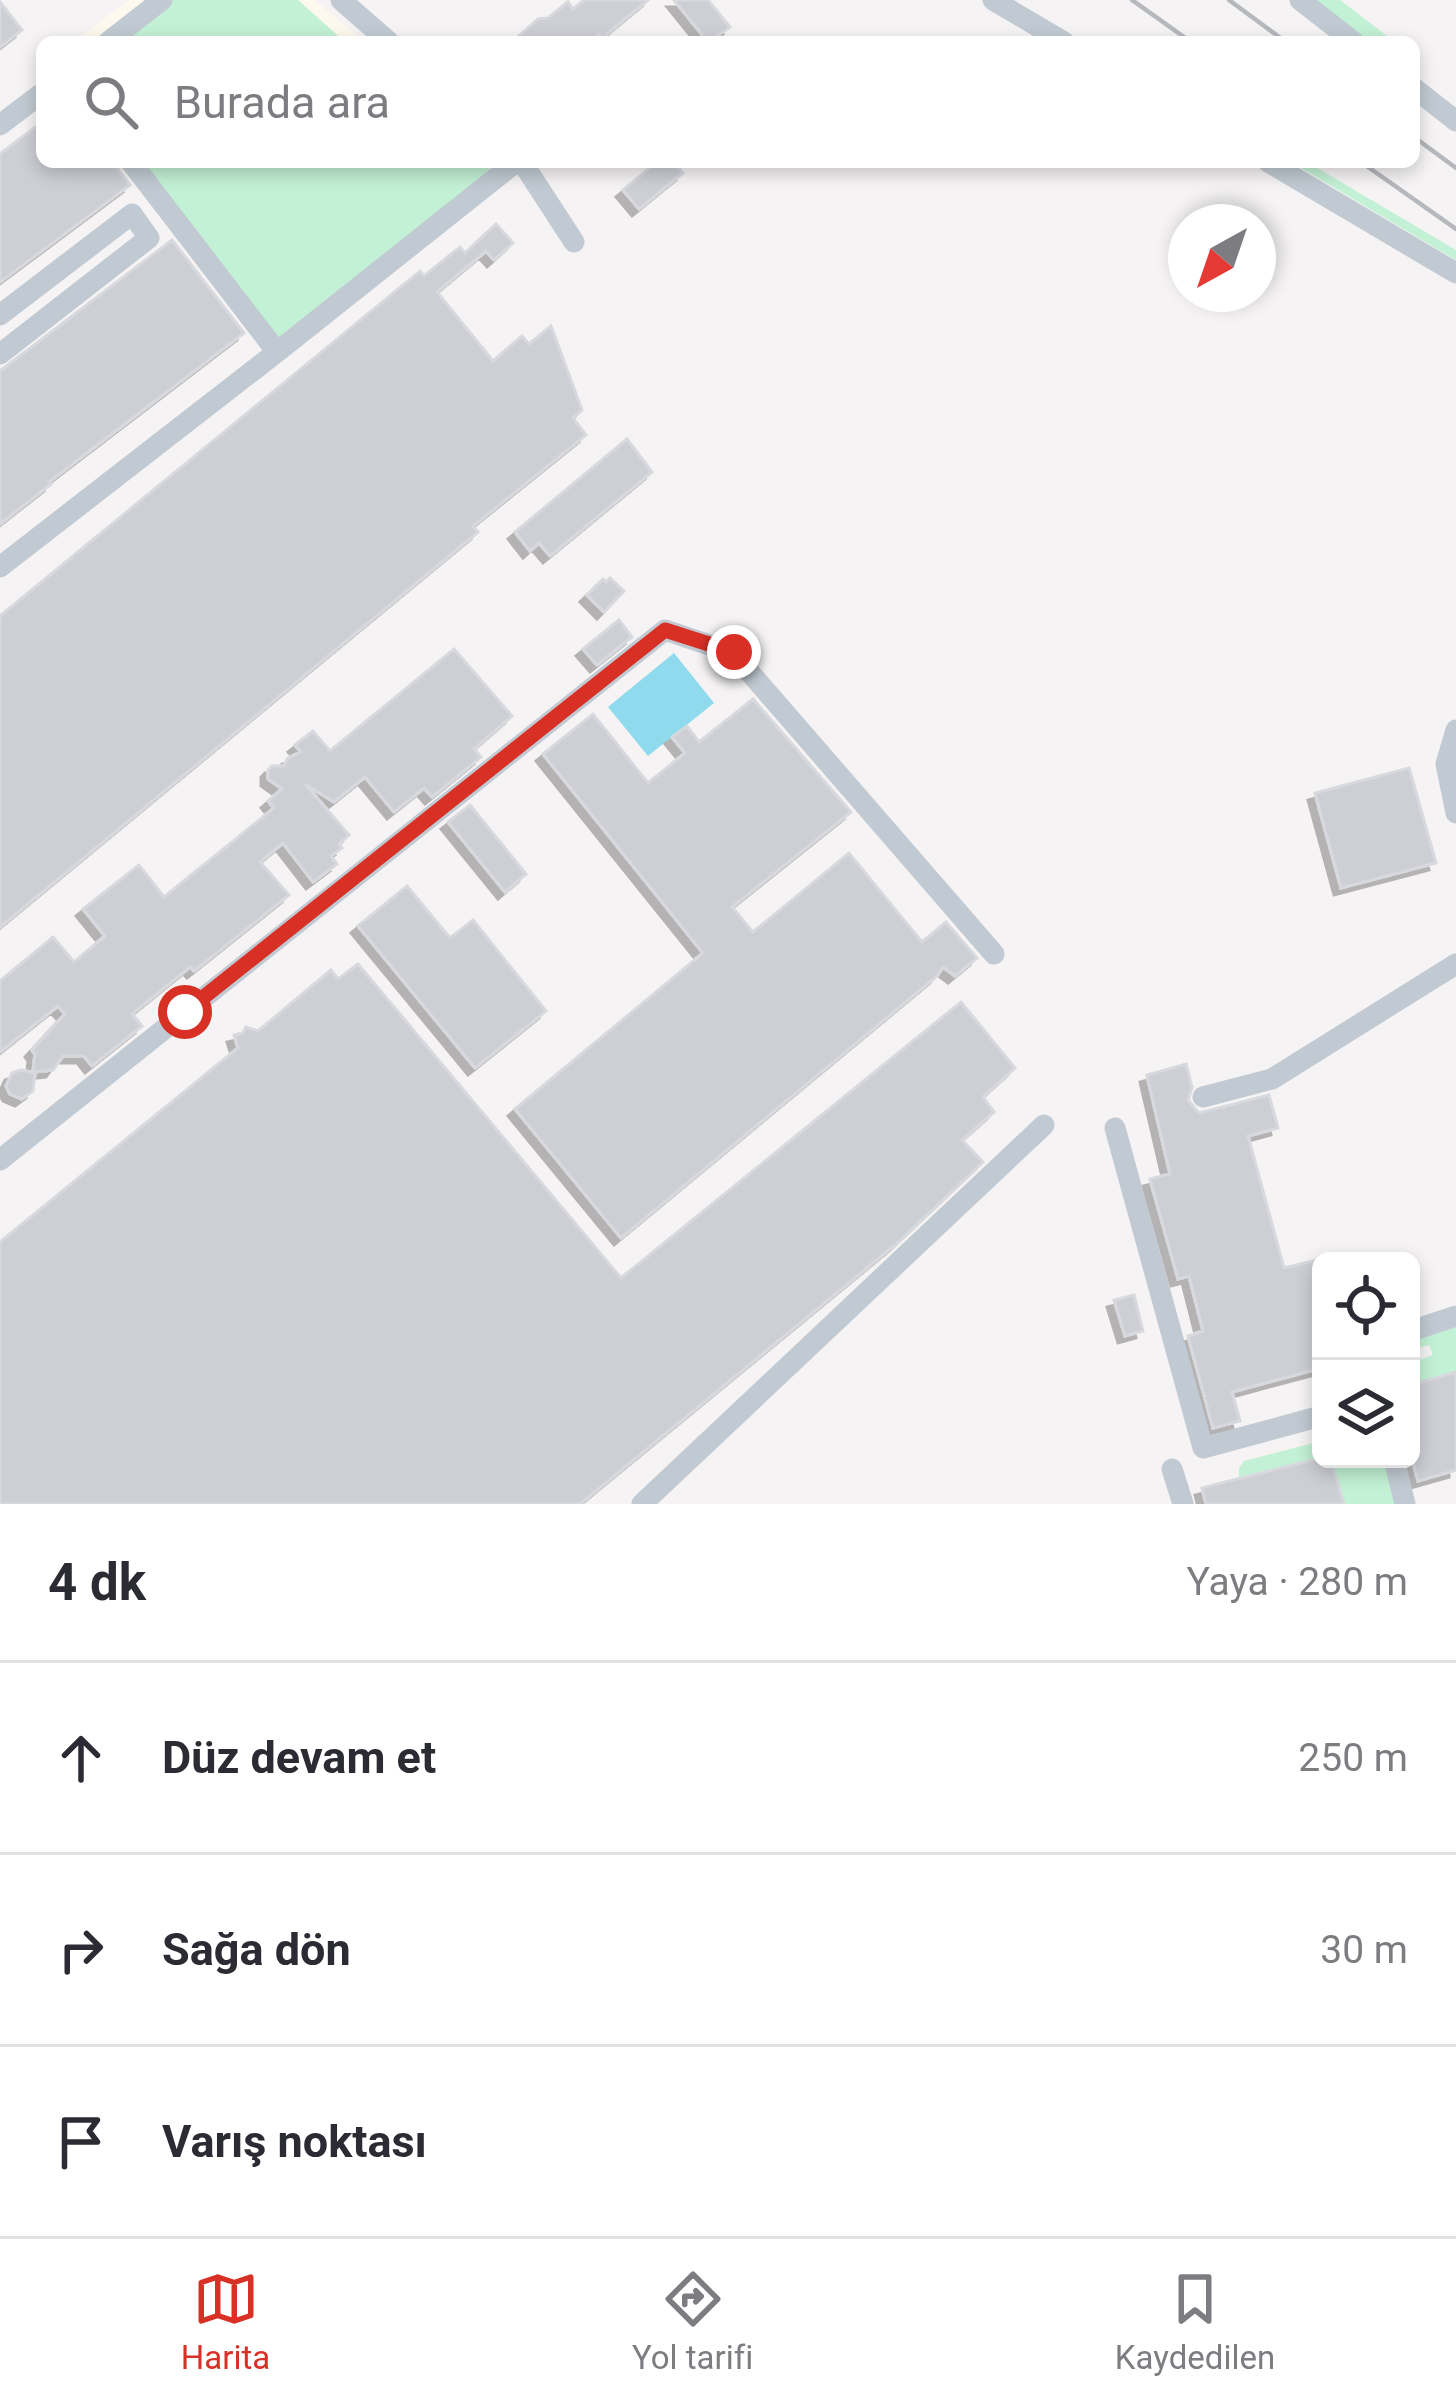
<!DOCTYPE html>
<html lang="tr">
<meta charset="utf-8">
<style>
body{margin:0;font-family:Roboto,sans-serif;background:#f2f2f3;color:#2b2b33}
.controls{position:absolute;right:36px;bottom:36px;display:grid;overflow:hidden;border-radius:18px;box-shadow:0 6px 18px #0003}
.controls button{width:108px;height:108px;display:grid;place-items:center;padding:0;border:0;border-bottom:3px solid #e1e1e2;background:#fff;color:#2b2b33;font:60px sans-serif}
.compass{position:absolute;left:1168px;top:204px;width:108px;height:108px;border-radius:50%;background:#fff;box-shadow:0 6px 18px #0003;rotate:220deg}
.stop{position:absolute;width:36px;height:36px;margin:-27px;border:9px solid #d93025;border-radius:50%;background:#fff}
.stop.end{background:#d93025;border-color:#fff;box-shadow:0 3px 12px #0008}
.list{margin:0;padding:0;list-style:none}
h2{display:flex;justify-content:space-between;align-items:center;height:156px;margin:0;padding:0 48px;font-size:51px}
h2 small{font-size:39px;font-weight:400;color:#7c7c81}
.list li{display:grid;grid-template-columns:78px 1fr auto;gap:36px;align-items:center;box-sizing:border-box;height:192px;padding:0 48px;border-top:3px solid #e1e1e2}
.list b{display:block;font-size:45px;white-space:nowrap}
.list em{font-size:39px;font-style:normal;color:#7c7c81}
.icon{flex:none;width:66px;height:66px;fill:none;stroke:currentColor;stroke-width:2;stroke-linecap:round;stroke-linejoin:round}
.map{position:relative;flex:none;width:1456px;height:1504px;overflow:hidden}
.search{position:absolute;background:#fff;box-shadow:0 6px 18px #0003;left:36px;right:36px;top:36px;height:132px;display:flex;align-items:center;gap:30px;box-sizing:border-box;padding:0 42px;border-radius:18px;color:#7c7c81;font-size:45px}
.sheet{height:732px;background:#fff}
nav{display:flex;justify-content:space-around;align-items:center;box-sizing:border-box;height:168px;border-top:3px solid #e1e1e2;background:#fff;font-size:33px;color:#7c7c81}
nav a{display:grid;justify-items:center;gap:6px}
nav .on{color:#d93025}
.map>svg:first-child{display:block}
.commercial{fill:#fdf9ef}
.green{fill:#c3f1d5}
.water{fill:#90daee}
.building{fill:#cdcfd5;stroke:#d7d9de;stroke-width:3;filter:url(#shadow)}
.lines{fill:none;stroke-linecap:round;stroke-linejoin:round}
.minor{stroke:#c1cad2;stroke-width:21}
.rail{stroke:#b5b8bd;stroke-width:4.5}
.route{stroke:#d93025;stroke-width:15}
</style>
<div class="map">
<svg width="1456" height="1504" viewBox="0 0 1456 1504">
<defs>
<filter id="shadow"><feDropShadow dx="-7" dy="7" stdDeviation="0" flood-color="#0004"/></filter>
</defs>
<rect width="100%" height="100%" fill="#f5f3f3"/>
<path class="commercial" d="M128 0H315L364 42H74Z"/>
<path class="green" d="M173 0H298L345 42H117Z
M1314 0H1340L1395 42H1368Z
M140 162H482L495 174 277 344Z
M1291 162H1307L1456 250V260Z
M1456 1325V1372L1411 1385V1363L1433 1355 1429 1345 1418 1348 1414 1337Z
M1321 1441V1458L1239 1479V1468L1244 1461Z
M1331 1459H1383L1395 1504H1344Z"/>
<path class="water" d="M674 653 714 703 648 756 608 707Z"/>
<path class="building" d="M584 0H648L602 38 599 34 589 42H512L538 19 548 18 568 2 573 9Z
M674 0H708L730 27 708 42Z
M0 2 22 30 0 47Z
M42 122V162H116L119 171 130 185 0 282V154Z
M657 162H674L683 173 639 209 623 190Z
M496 224 513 243 494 260 486 251 437 292 493 361 522 336 529 344 551 326 582 410 573 418 586 435 473 526 478 532 0 927V616L420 271 424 276 460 247 465 253Z
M172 240 244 333 49 482 51 484 0 524V371Z
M627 439 652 472 550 556 539 543 530 551 515 532Z
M610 578 624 591 604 612 587 595 603 579 606 582Z
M619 620 632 637 597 665 583 649Z
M454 649 512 716 474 749 481 757 432 797 424 788 394 812 365 777 334 802 305 784 349 835 339 844 342 848 331 856 337 864 313 882 283 843 260 862 289 895 194 971 190 967 132 1014 142 1026 92 1066 84 1056H63L53 1070 33 1072 35 1054 32 1050 65 1014 58 1006 0 1052V981L53 937 74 962 105 936 83 909 139 865 164 897 274 808 268 801 282 789 268 779V770L272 766H284L288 758 301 752 295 745 313 731 330 751Z
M753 699 851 812 732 907 753 932 849 853 922 942 946 922 977 958 955 976 943 967 937 976 621 1238 515 1109 703 953 543 754 593 714 648 783 685 753 672 737 687 726 699 742Z
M1409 768 1436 863 1341 888 1315 793Z
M470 805 526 874 505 892 448 822Z
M407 886 450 938 473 920 546 1011 475 1068 358 926Z
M358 964 621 1278 961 1002 1015 1068 983 1097 994 1112 962 1140 983 1162 896 1244 580 1504H0V1242L238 1048 234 1035 243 1033 246 1027 258 1031 331 970 338 979Z
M1186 1064 1192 1087 1188 1100 1199 1113 1269 1095 1278 1128 1248 1136 1284 1268 1321 1259V1368L1232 1392 1240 1421 1213 1428 1188 1336 1203 1331 1189 1276 1178 1279 1150 1179 1170 1174 1147 1075Z
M21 1070 35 1073 33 1091 22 1099 10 1094 6 1086 12 1073Z
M1134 1295 1143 1331 1125 1336 1114 1300Z
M1456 1372V1470L1418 1481 1411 1455V1385Z
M1316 1459H1331L1344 1504H1206L1202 1488Z"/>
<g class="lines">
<path class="minor" d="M341 0 389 42
M993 0 1064 42
M1300 0 1354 42
M108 42 162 0
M1414 88 1456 121
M0 125 42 93
M522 162 574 242
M1268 162 1456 273
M0 315 132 214 149 238 0 354
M277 352 516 162
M0 567 277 352 131 162
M1456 730 1446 764 1456 813
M1203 1097 1272 1079 1456 964
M1115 1128 1203 1448 1321 1416
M0 1160 665 630 733 653 994 954
M1411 1331 1456 1316
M1394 1459 1405 1504
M1172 1469 1183 1504
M642 1504 1044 1125"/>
<path class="rail" d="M1132 0 1191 42
M1229 0 1286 42
M1414 137 1456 168
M1361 162 1456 229"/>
</g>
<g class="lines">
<path class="route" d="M185 1012 665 630 734 652"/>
</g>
</svg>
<div class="controls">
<button><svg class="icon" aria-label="locate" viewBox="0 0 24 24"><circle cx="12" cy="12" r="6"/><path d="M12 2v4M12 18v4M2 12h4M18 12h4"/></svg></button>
<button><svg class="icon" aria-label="layers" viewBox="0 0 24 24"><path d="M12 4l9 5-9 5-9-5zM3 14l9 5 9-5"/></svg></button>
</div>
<svg class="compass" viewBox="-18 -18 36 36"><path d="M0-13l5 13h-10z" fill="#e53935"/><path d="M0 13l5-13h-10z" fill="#7c7c81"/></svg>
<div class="stop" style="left:185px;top:1012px"></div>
<div class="stop end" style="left:734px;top:652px"></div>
<div class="search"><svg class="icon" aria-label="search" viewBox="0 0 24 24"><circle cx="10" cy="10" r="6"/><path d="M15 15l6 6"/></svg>Burada ara</div>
</div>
<section class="sheet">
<h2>4 dk<small>Yaya · 280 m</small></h2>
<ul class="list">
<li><svg class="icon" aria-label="ahead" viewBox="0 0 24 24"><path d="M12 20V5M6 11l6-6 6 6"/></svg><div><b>Düz devam et</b></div><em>250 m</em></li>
<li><svg class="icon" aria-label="right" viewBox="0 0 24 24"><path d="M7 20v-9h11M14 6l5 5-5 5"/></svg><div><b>Sağa dön</b></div><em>30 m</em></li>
<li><svg class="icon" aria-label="arrive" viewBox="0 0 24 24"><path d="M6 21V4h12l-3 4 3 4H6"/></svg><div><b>Varış noktası</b></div></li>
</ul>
</section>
<nav>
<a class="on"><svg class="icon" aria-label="map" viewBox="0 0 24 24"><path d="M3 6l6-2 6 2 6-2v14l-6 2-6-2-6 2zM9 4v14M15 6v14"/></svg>Harita</a>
<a><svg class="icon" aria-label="directions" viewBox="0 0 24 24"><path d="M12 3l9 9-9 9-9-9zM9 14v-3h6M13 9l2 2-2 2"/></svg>Yol tarifi</a>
<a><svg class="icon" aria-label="saved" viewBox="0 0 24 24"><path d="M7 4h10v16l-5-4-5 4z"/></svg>Kaydedilen</a>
</nav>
